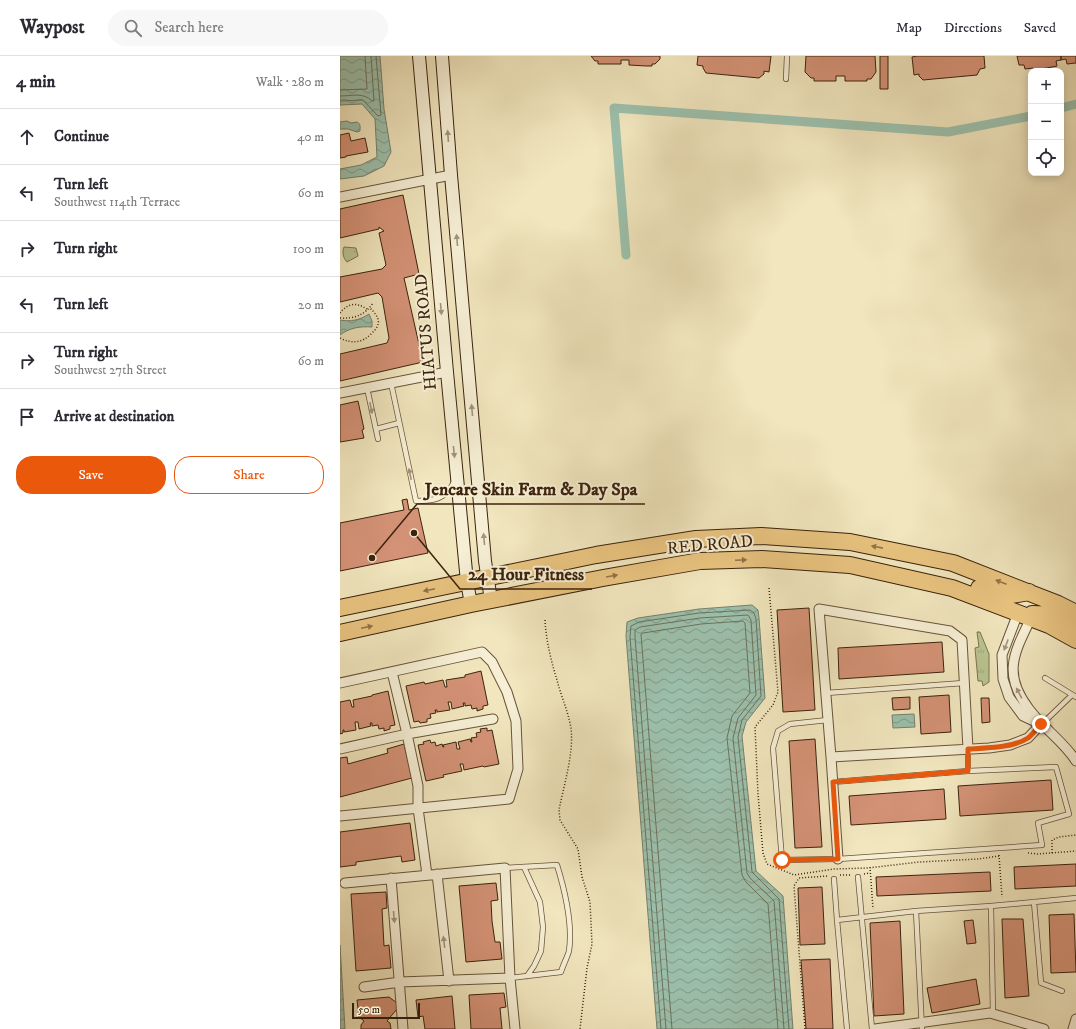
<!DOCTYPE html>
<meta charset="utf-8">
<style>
body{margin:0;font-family:"IM FELL DW Pica",serif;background:#f7f7f7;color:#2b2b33}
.controls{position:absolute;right:12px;top:12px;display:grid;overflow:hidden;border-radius:8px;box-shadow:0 2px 10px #0003}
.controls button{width:36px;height:36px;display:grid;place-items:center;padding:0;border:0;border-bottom:1px solid #e1e1e2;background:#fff;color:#2b2b33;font:20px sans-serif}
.scale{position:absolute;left:12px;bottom:10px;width:68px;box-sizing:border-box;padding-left:4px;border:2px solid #3b230e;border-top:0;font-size:11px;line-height:14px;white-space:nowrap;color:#3b230e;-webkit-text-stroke:3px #f6efd5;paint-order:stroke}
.stop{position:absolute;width:12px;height:12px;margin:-9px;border:3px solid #ea580c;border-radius:50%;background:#fff}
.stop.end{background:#ea580c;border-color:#fff;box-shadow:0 1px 4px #0008}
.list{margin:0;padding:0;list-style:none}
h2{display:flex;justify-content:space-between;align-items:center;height:52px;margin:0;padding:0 16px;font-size:17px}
h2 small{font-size:13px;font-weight:400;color:#7c7c81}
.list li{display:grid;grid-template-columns:26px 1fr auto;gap:12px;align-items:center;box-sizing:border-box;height:56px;padding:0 16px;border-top:1px solid #e1e1e2}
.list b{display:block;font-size:15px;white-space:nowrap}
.list p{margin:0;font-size:13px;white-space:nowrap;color:#7c7c81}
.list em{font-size:13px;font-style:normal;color:#7c7c81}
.actions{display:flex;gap:8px;padding:12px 16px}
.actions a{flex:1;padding:9px 0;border:1px solid #ea580c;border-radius:16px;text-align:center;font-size:14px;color:#ea580c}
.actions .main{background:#ea580c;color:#fff}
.icon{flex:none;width:22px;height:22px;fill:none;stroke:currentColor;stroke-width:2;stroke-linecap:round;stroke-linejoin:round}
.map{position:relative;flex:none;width:736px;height:973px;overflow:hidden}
header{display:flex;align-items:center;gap:24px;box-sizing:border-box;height:56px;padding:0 20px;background:#fff;border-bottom:1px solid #e1e1e2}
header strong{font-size:19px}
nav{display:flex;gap:22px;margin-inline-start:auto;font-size:14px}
.search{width:280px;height:36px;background:#f7f7f7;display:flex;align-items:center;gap:10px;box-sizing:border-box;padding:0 14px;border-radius:22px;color:#7c7c81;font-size:15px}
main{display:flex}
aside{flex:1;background:#fff}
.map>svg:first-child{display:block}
.park{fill:url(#park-tufts);stroke:#7a7450}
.water{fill:url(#water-waves);stroke:#75816d}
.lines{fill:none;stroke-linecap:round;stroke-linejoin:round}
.shore{stroke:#6c725d;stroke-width:1}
.canal{stroke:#9cc0ac;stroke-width:9}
.building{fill:#d49276;stroke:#3b230e}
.lane-casing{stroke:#68543a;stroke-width:6}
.street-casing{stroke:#68543a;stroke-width:11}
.secondary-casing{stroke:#3b230e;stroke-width:14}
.highway-casing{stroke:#3b230e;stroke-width:18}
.path{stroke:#3b230e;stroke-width:1.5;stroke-dasharray:1 2;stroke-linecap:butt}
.lane{stroke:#f6efd5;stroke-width:4.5}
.street{stroke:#f6efd5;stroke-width:9}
.secondary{stroke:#f6efd5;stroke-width:12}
.highway{stroke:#e8c37f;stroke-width:16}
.oneway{fill:#a2937b}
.oneway2{fill:#927346}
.route{stroke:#ea580c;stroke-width:5}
.labels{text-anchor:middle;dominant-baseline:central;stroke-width:4;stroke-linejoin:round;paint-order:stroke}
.street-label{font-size:17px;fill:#3b230e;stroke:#f6efd5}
.leader{fill:none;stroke:#3b230e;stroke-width:1.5}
.callout-dot{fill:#3b230e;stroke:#f6efd5;stroke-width:1.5}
.callout-label{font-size:18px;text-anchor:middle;font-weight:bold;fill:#3b230e;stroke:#f6efd5;stroke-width:4;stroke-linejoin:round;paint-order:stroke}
</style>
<header>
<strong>Waypost</strong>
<div class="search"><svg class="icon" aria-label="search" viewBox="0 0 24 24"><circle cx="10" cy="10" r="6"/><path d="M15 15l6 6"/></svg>Search here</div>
<nav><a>Map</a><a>Directions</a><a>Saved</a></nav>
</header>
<main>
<aside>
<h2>4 min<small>Walk · 280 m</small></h2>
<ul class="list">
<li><svg class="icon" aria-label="ahead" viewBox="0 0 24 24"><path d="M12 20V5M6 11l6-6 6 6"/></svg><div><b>Continue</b></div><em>40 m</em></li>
<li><svg class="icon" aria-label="left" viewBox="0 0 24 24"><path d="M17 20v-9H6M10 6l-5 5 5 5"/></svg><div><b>Turn left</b><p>Southwest 114th Terrace</p></div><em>60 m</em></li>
<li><svg class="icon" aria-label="right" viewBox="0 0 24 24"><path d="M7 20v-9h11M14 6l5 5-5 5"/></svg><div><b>Turn right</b></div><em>100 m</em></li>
<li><svg class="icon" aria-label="left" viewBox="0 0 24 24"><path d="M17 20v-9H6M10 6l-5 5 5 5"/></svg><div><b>Turn left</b></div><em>20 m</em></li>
<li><svg class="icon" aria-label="right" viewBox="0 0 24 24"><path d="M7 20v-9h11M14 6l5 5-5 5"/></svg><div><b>Turn right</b><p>Southwest 27th Street</p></div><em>60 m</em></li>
<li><svg class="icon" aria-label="arrive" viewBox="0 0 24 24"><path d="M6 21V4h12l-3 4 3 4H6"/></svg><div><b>Arrive at destination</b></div></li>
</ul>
<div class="actions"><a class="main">Save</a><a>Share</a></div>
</aside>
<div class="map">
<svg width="736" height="973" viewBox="0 0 736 973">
<defs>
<pattern id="park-tufts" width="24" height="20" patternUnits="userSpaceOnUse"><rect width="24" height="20" fill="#bac591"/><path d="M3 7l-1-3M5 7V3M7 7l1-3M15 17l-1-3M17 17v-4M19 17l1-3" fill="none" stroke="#a1a97c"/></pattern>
<pattern id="water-waves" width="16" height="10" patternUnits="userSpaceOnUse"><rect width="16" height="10" fill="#9cc0ac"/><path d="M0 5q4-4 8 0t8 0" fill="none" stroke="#809c8a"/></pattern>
</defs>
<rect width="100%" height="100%" fill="#f1e6be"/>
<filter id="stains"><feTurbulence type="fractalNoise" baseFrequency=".005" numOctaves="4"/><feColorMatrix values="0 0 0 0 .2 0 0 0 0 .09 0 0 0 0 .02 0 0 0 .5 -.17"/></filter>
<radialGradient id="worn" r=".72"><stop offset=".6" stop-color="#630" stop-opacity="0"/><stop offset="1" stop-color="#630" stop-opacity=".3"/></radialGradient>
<path class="park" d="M4 191 16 192 18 200 7 206C3 202 2 196 4 191Z
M637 576H640L649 598V626L643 630 642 625H638L635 592 639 591Z"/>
<path class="water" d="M0 0H40L44 53 51 96 44 110 24 120 0 123V113L21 109 37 101 35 63 22 48 0 49Z
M7 65 11 67 17 66C21 68 20 71 20 75L17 76 8 73H0V66Z
M29 258 32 265V271C20 270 9 272 0 279V264C11 266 20 264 29 258Z
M412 549 418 554 419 562 425 642 406 666 402 680 416 815 443 840 453 973H317L286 580 287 566 298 562 359 553Z
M574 658 575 671 553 672 552 659Z
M0 889 5 973H0Z"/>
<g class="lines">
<path class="shore" d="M0 34 27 33 25 0
M0 40C12 40 23 36 32 45H34L31 0
M0 45 23 44 38 60 41 59 36 0
M321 973 290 581 291 570 299 566 359 557 410 554 414 557 416 563 421 640 402 664 398 681 412 816 439 843 449 973
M326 973 295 581V574L300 571 360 562 408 559 411 564 416 639 398 662 393 682 407 817 410 822 434 845 444 973
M332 973 301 578 303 577 361 568 403 565 405 567 410 637 392 660 387 682 402 819 406 826 428 848 438 973"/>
<path class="canal" d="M721 52 736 48
M286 199 274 52 608 76 691 60"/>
</g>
<path class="building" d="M251 0H320V3L315 8H312V10H306L289 9V4H281V8H258V5H255Z
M358 0H431L429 16 424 15V18L419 22 366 17 363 12V10L357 9Z
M466 0H535L536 16 531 23H527V25H505V20H496V25H474V22H471L465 16Z
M540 0H548V33H540Z
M577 0H644L645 12 640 13 637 19 583 24 579 20V18L574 19 572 1Z
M677 0H721V4L716 5 717 10 707 12 693 14V12L685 13 684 9H679Z
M721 0H736V7L727 8 726 3 721 4Z
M9 77 11 85 25 82 28 96 6 100V101L0 102V79Z
M63 139 79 218 64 222 83 306 0 325V298L47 287 49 282 42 241 38 237 0 246V221L42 213 46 209 39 177 44 175 39 171V173L0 182V153Z
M18 345 24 373 22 374 24 382 0 386V349Z
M67 443 69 454 78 452 88 497 0 515V467L64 454 62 444Z
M469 552 475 654 443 656 437 554Z
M602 586 604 616 499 623 498 592Z
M141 615 148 649 143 650V653L137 655V652L132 653 131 649 125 650V647H123L124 650 112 653 111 646H108L110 654 97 656V654H95L96 657 90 658 91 662 87 663V666L80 667 79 665 74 666 66 630 84 626 85 628 103 624 105 631H107L106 624 125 621V619Z
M48 635 55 669 50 670V673L44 675V672L39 673 38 669 32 670V667H30L31 670 19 673 18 666H15L16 674 4 676V674H3V677L0 678V646L10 644 12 651H14L13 644 32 640V639Z
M609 639 611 676 581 678 579 641Z
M570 641V653L553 654 552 642Z
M641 642H649L650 666 642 667Z
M147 672V675L152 674 159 708 144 711 143 710 124 714 123 708H120L122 715 103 719 104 721 86 725 78 689 84 688 83 686 90 684 91 687 95 686 96 690 102 688 103 691H104L103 689 116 686 117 693H120L118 686 130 683 131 686H132L131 682 137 681 136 677 141 676 140 673Z
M475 683 482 791 455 792 449 685Z
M64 688 72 722 0 741V702L7 701 8 708 48 697 47 693Z
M711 724 713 754 620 760 618 730Z
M604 733 606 763 511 769 509 740Z
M70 767 75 804 62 806 61 800 16 806V809L0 811V776Z
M736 808V830L675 833 674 811Z
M650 816 651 835 537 840 536 821Z
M156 827 158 844 151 845 152 865 155 886H160L162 903 126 906 119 830Z
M482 831 485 888 460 889 458 832Z
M46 836 47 852 42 853 44 890 49 889 51 912 16 915 11 838Z
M734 858 736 916 711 917 709 859Z
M662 863H683L689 940 665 942Z
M633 864 636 887 627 888 624 865Z
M560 865 564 958 534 960 530 867Z
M490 903 493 973H466L461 904Z
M636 923 640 948 592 957 587 932Z
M164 937 166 951 160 952 162 973H131L129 939Z
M112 940 115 973H85L83 960 78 961 76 944Z
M49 941 57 947V953L47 965 50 967 51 973H21V969L24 965 19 961 17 944Z"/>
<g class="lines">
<g class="lane-casing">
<path id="lane" d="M446 23 447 0
M51 327 76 445C94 445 106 443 114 426
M27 332 38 383
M36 373 59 367
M705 622 736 641
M486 637 624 627
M488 664 450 668 438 675 433 692 442 804 498 803 702 789 698 767 729 758 716 711 628 715
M702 668 732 639
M493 726 628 715V693
M184 811 200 846 203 871 201 895 194 910 187 920
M165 812 217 809C225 835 233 868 229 895 227 902 223 909 221 916L170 922
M518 821 532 973
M494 823 497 864
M694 846 701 927 722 935
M651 850 736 842
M507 973 497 864 576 855
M582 973 576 855 651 850 653 958"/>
</g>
<g class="street-casing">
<path id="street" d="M0 141 111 119
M0 337 107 316
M678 557 662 599 663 623 669 641 683 660 700 668
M691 562C674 597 662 618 689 653 693 658 698 664 703 669 715 681 727 691 736 705
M52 616 67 678 78 730V752L87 819
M0 627 142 596 152 606 167 636 176 665 178 713 169 743 0 760
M0 693 67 678 153 663
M491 701 649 692 670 689 688 682 701 668
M498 803 491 701 479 553 610 575 622 584 628 693
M97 818 109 925
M51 822 63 973
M5 827 165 812 170 922 175 973
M24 931 60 926 170 922
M535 973 650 957 704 973
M733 973 736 963"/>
</g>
<g class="secondary-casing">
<path id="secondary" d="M79 0 107 316 127 526 131 548
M102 0 111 119 145 505 151 544"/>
</g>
<g class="highway-casing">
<path id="highway" d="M639 532 666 540 689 536
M0 552 256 499 356 483 421 480 510 486 613 507 718 548 736 557
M692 558 718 559 736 569
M0 577 131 548 263 522 360 505 422 503 510 509 612 532 709 569 736 584"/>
</g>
<path class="path" d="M0 257C8 247 16 246 27 253
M0 262C14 263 25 259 33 247
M0 282C12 288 22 287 31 278 42 268 40 262 30 252
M429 532 438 636 433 649 415 671 418 738 423 797 427 808 454 819 494 813 528 812 579 806 638 803 659 800
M205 564C206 584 211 605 217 624 221 640 228 655 231 672 234 698 224 728 219 754L220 764 238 793 242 821 250 846 252 888 247 912 240 973
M688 797 698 798 736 795
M712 797V784L719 781 736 779
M659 799 662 841
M530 811 533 853
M524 818 530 817
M500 819H512
M465 973 454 830 459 822 488 820"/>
<use href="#lane" class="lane"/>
<use href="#street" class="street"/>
<use href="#secondary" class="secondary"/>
<use href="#highway" class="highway"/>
</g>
<defs><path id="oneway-solid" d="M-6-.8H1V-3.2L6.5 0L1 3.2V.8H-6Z"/></defs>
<g class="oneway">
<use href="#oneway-solid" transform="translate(108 80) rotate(-94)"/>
<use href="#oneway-solid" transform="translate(117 184) rotate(-95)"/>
<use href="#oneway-solid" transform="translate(101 253) rotate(85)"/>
<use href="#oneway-solid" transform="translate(31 352) rotate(78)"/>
<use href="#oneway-solid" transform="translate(132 354) rotate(-95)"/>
<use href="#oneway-solid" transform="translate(114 396) rotate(84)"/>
<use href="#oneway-solid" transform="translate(70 418) rotate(-102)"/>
<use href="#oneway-solid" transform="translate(144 483) rotate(-95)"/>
<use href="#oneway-solid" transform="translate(666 589) rotate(111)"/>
<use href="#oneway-solid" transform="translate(679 637) rotate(-118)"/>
<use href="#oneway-solid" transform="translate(54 861) rotate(85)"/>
<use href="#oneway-solid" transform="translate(104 886) rotate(-97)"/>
</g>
<g class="oneway2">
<use href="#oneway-solid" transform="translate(537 491) rotate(-169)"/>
<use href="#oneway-solid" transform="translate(401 504) rotate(-2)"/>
<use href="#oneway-solid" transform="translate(272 520) rotate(-10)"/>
<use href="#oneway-solid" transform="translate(661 526) rotate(-159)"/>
<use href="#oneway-solid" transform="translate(89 534) rotate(168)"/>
<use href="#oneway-solid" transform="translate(27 571) rotate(-12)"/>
</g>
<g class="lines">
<path class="route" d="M442 804 498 803 493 726 628 715V693C645 692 673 692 688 682 693 678 697 672 701 668"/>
</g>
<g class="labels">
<g class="street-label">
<text transform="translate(86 276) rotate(-95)">HIATUS ROAD</text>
<text transform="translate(370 489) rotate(-5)">RED ROAD</text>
</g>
</g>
<path class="leader" d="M32 502L77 448H305M74 477L120 533H252"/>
<g class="callout-dot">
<circle cx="32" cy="502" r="4"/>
<circle cx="74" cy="477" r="4"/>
</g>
<g class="callout-label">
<text x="191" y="439">Jencare Skin Farm &amp; Day Spa</text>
<text x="186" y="524">24 Hour Fitness</text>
</g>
<rect width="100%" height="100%" filter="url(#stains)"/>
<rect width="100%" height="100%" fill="url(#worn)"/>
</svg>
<div class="controls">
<button>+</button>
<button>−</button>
<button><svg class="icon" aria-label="locate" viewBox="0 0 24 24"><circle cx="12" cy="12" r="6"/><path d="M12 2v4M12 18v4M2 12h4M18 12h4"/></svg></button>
</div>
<div class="scale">50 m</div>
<div class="stop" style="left:442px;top:804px"></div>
<div class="stop end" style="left:701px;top:668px"></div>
</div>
</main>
